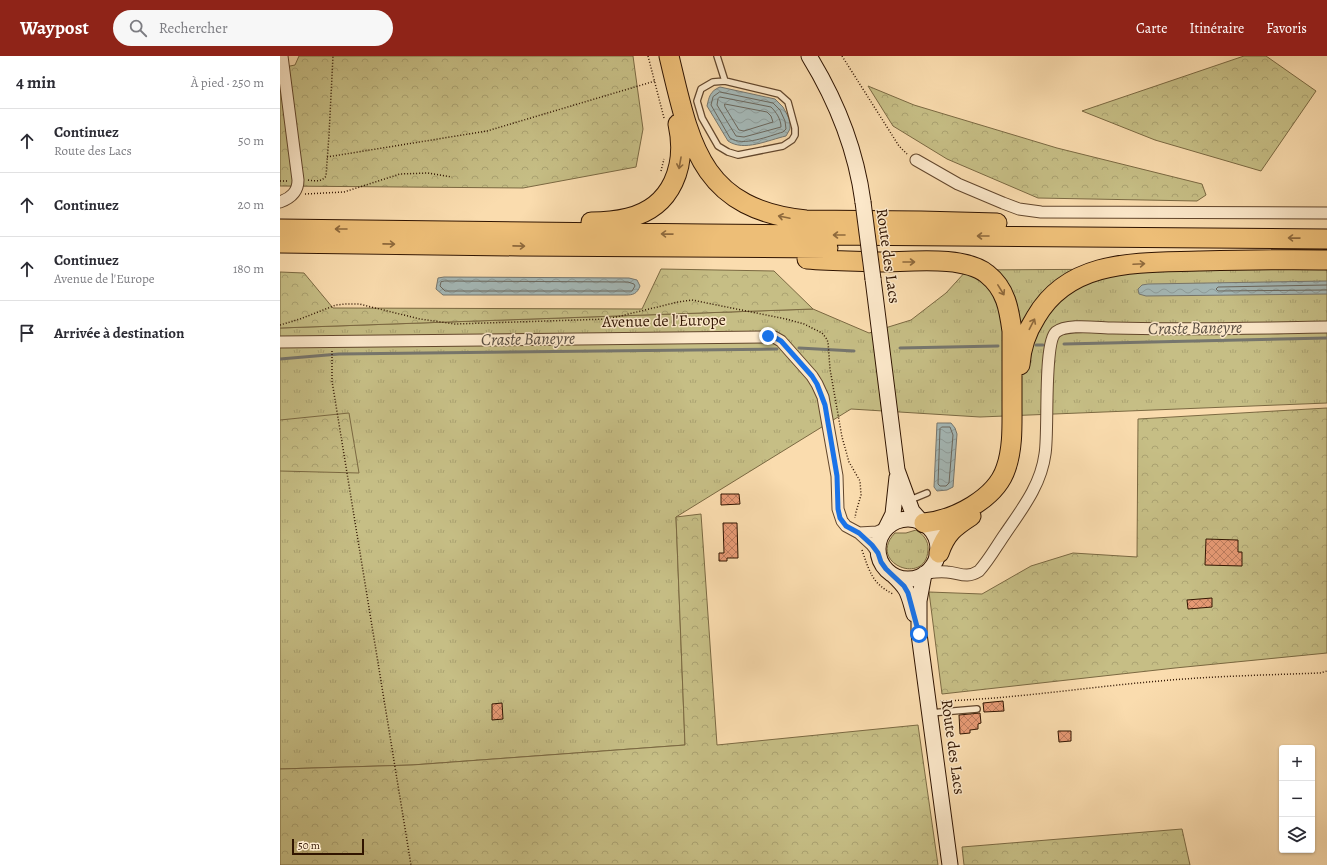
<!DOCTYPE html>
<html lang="fr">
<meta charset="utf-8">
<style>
body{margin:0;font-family:Alegreya,serif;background:#f7f7f7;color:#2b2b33}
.controls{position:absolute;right:12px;bottom:12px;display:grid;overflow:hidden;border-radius:4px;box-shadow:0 1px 3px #0004}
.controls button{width:36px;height:36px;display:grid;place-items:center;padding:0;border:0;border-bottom:1px solid #e1e1e2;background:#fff;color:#2b2b33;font:20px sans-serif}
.scale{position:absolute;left:12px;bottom:10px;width:72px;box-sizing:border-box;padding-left:4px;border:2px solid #301400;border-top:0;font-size:11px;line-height:14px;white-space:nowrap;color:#301400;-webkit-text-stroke:3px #fce8ca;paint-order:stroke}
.stop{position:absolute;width:12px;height:12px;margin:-9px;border:3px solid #1a73e8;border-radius:50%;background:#fff}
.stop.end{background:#1a73e8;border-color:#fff;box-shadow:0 1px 4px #0008}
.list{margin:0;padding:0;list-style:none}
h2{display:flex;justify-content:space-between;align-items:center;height:52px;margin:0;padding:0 16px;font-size:17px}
h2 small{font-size:13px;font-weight:400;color:#7c7c81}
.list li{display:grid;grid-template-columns:26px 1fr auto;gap:12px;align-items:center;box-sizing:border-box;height:64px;padding:0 16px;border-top:1px solid #e1e1e2}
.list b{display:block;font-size:15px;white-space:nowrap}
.list p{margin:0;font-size:13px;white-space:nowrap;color:#7c7c81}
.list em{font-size:13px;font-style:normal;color:#7c7c81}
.icon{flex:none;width:22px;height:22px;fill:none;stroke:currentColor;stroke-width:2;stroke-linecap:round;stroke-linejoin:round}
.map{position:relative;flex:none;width:1047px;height:809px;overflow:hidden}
header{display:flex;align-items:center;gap:24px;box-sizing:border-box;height:56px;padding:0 20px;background:#8f2418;color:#fff}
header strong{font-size:19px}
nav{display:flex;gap:22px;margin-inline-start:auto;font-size:14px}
.search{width:280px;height:36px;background:#f7f7f7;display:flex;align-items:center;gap:10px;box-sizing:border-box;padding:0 14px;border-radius:22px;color:#7c7c81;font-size:15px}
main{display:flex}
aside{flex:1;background:#fff}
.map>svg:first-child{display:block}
.grass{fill:url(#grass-tufts);stroke:#7b6942}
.forest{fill:url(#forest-crowns);stroke:#7b6942}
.water{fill:url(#water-waves);stroke:#76766e}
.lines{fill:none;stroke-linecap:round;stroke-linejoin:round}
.shore{stroke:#6a665c;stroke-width:1}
.stream{stroke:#76766e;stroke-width:3}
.building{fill:url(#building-cross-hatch);stroke:#301400}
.lane-casing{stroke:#62462c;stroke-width:8}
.street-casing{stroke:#62462c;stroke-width:13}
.secondary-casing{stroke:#301400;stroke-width:17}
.highway-casing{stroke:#301400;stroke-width:21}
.path{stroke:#301400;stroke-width:1.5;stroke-dasharray:1 2;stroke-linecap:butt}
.lane{stroke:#fce8ca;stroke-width:5.5}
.street{stroke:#fce8ca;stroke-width:11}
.secondary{stroke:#fce8ca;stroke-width:15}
.highway{stroke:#edbe77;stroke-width:19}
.secondary-bridge-casing{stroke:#301400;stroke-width:17;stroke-linecap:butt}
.secondary-bridge{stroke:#fce8ca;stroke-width:15}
.oneway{stroke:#8e693c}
.route{stroke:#1a73e8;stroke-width:5}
.labels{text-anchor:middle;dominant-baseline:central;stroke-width:3;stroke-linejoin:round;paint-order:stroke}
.street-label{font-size:16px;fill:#301400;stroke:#fce8ca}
.water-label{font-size:17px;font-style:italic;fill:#594d40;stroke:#fce8ca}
</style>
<header>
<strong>Waypost</strong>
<div class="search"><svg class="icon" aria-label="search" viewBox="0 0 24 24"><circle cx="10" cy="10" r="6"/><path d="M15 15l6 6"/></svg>Rechercher</div>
<nav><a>Carte</a><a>Itinéraire</a><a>Favoris</a></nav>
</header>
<main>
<aside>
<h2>4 min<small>À pied · 250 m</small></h2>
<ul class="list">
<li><svg class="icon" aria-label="ahead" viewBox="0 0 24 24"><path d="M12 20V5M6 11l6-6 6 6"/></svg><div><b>Continuez</b><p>Route des Lacs</p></div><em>50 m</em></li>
<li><svg class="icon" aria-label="ahead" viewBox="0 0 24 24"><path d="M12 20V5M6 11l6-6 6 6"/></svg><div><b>Continuez</b></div><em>20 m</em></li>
<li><svg class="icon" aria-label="ahead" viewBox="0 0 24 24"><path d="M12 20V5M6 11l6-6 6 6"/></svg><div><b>Continuez</b><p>Avenue de l'Europe</p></div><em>180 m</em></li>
<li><svg class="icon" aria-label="arrive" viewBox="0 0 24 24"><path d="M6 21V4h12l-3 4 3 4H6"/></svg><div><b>Arrivée à destination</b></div></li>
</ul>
</aside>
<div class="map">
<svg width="1047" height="809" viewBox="0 0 1047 809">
<defs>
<pattern id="grass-tufts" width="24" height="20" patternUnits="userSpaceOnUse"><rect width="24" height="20" fill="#c6be85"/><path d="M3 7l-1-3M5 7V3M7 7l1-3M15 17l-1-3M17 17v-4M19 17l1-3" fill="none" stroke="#aaa271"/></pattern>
<pattern id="forest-crowns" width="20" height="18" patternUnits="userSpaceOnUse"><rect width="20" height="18" fill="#c6be85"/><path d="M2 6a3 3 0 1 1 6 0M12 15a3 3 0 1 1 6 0" fill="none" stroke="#aaa271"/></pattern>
<pattern id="water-waves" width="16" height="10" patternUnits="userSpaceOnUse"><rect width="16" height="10" fill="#a4b8b7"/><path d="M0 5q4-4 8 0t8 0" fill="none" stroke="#8e9d9c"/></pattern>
<pattern id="building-cross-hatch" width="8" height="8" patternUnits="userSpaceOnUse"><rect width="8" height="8" fill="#e79a75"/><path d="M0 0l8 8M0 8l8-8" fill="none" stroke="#bc7c5e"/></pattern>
</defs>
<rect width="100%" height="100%" fill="#fadcae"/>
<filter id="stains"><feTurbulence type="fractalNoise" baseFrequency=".005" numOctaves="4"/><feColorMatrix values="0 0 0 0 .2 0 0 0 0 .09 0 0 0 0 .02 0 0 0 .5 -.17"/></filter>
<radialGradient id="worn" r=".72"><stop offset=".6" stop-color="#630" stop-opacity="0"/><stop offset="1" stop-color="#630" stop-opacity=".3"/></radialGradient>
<path class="grass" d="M1047 212V347L700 361 571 353 396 461 405 689 132 709 0 713V272L533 253 589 277 631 264 666 237 687 214Z
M636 474C643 478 649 485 648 494 646 531 586 507 615 477H626Z"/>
<path class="forest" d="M19 0H353L363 73 356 111 243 132 0 130V12L15 9Z
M964 0H986L1036 35 981 115 875 84 802 55Z
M588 30 634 49 777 92 922 128 926 139 917 145 758 142 667 103 613 70Z
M381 213 494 215 533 253 0 272V216L24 217 53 252 362 253Z
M1047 352V597L895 612 662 638 649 536 702 538 751 510 793 497 857 501 858 363Z
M69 357 79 417 0 415V364Z
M421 458 437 689 638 669 658 809H0V713L132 709 405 689 396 461Z
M902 773 910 809H684L682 791Z"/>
<path class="water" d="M440 31 495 43 503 51 510 64V73L506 80C488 84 464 96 448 85L427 50C429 41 430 35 440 31Z
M164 221 349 222 357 224 360 230C357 238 353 239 346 239H163L156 233 158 222Z
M1047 225V238L866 240 859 238 858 233 862 229 868 228Z
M657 367H671L675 372 677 378 673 431 667 434 657 435 654 431Z"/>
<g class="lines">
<path class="shore" d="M440 36 493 47 500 54 505 65 506 73 503 76C489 80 463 91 450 82L431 49 433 41Z
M440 41 491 51C496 56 501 63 501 71L464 81 456 80 437 49 438 43Z
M445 48 487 56 491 60 493 66 464 75 459 74 445 51Z
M165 225 348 226 354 228 355 230 352 235H165L160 230 161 226Z
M1047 229 938 231 936 233 938 235 1047 234
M662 371H670L673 379 669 427 666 430H660L658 428 660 373Z"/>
<path class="stream" d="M784 288 1047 282
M756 289H763
M519 292 574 295
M620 292 718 290
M0 303 59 298 497 293"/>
</g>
<path class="building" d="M441 438H459L460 448 441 449Z
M443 467H457L458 502H447V505H439V497H444Z
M926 483 958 484V496H962V510L925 509Z
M932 542V551L908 553 907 544Z
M723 645 724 655 704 656 703 647Z
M222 647 223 663 212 664V648Z
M700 657 701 667 698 668V673L690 674V677L680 678 679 659Z
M778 675H791V685L779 686Z"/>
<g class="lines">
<g class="lane-casing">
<path id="lane" d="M437 0 445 25 499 38 508 46 515 72V79L512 84 503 90 458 99 448 96 438 90 422 62 417 45 421 33 433 26 445 25
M630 444 647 437
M650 657 697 653"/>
</g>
<g class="street-casing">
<path id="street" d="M636 104 678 128 723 147 739 153 761 156 1047 157
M0 146C11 142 18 136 18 124L2 0
M0 286 494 281 501 285 532 320 537 328 543 341 557 420 558 453 562 465 566 470 579 477 592 489 598 497
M579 477 597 476 606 472
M647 517C654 516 660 515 667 516 680 517 686 523 699 515 709 504 716 491 725 478 742 453 761 429 765 398 769 376 763 287 776 276 787 267 819 272 833 272 904 274 976 272 1047 271"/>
</g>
<g class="secondary-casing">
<path id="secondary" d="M529 0C556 44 576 94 583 146
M593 223 617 414 632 455 641 465
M598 493a30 30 0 1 1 60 0a30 30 0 1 1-60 0Z
M606 472 613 458 617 421
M644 518 639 545V578L670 809
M613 519C629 534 628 537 634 558"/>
</g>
<g class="highway-casing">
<path id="highway" d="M389 0C410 88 420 153 526 164L641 165 717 167
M311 166C323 166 336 165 348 162 393 151 407 109 398 68
M0 173 426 178 1047 183
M0 187 240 190 548 192
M527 203C551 205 576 205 600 206 629 206 684 199 707 218 726 233 729 253 732 275 732 299 732 324 732 348 732 369 733 392 726 412 716 443 674 464 644 467
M740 309C741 292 747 275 756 261 790 202 860 207 919 205 962 204 1004 203 1047 204
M659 497C666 477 674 471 691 460"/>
</g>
<path class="path" d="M368 0 384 62
M562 0 619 90 627 98
M47 101 207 75 375 25
M381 115 384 103
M28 124C35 125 42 126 46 120L49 79 53 0
M0 125H8
M25 138 64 136 120 118 148 117 172 121
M0 269 20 263 56 249 66 248H79L140 263 175 268 328 263 398 246 412 244 506 263 524 268 542 277 546 282 548 286 550 313 562 381 569 406 580 425 581 439 576 456 575 462
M52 295V325L131 809
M582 494C589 514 592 528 613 538
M660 645C734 643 807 631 880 625 933 620 987 619 1040 617L1047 615"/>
<use href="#lane" class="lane"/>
<use href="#street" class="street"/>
<use href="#secondary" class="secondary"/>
<use href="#highway" class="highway"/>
<g class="secondary-bridge-casing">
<path id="secondary-bridge" d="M583 146 593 223"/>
</g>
<use href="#secondary-bridge" class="secondary-bridge"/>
</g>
<defs><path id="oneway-shaft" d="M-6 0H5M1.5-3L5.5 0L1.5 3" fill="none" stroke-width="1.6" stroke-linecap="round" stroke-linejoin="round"/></defs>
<g class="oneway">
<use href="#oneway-shaft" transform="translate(400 107) rotate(100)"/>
<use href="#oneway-shaft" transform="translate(504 161) rotate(-168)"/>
<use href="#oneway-shaft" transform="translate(61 173) rotate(-180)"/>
<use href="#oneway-shaft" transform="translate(387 178) rotate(-179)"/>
<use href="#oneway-shaft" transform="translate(559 179) rotate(-180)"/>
<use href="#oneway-shaft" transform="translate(703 180) rotate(-180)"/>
<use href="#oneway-shaft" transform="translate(1014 182) rotate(-179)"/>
<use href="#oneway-shaft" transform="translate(109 188) rotate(1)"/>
<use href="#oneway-shaft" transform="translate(239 190) rotate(1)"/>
<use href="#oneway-shaft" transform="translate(629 206)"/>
<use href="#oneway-shaft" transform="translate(859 208) rotate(-3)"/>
<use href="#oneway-shaft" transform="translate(721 234) rotate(58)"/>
<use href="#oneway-shaft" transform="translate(752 268) rotate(-63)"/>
</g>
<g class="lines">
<path class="route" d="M488 280 494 281 501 285 532 320 537 328 545 349 557 420 558 453 560 462 566 470 579 477 592 489 598 497 601 506 606 513 624 530 628 537 639 578"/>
</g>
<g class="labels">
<g class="street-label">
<text transform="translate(608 200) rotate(82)">Route des Lacs</text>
<text transform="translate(384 265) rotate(-1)">Avenue de l'Europe</text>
<text transform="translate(673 691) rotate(82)">Route des Lacs</text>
</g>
<g class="water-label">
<text transform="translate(915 272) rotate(-1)">Craste Baneyre</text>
<text transform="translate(248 283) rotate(-1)">Craste Baneyre</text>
</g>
</g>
<rect width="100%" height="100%" filter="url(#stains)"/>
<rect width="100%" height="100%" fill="url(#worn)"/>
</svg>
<div class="controls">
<button>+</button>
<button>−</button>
<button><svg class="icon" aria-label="layers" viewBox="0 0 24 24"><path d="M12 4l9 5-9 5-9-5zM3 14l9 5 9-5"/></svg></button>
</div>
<div class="scale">50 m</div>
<div class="stop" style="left:639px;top:578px"></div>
<div class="stop end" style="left:488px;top:280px"></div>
</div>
</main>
